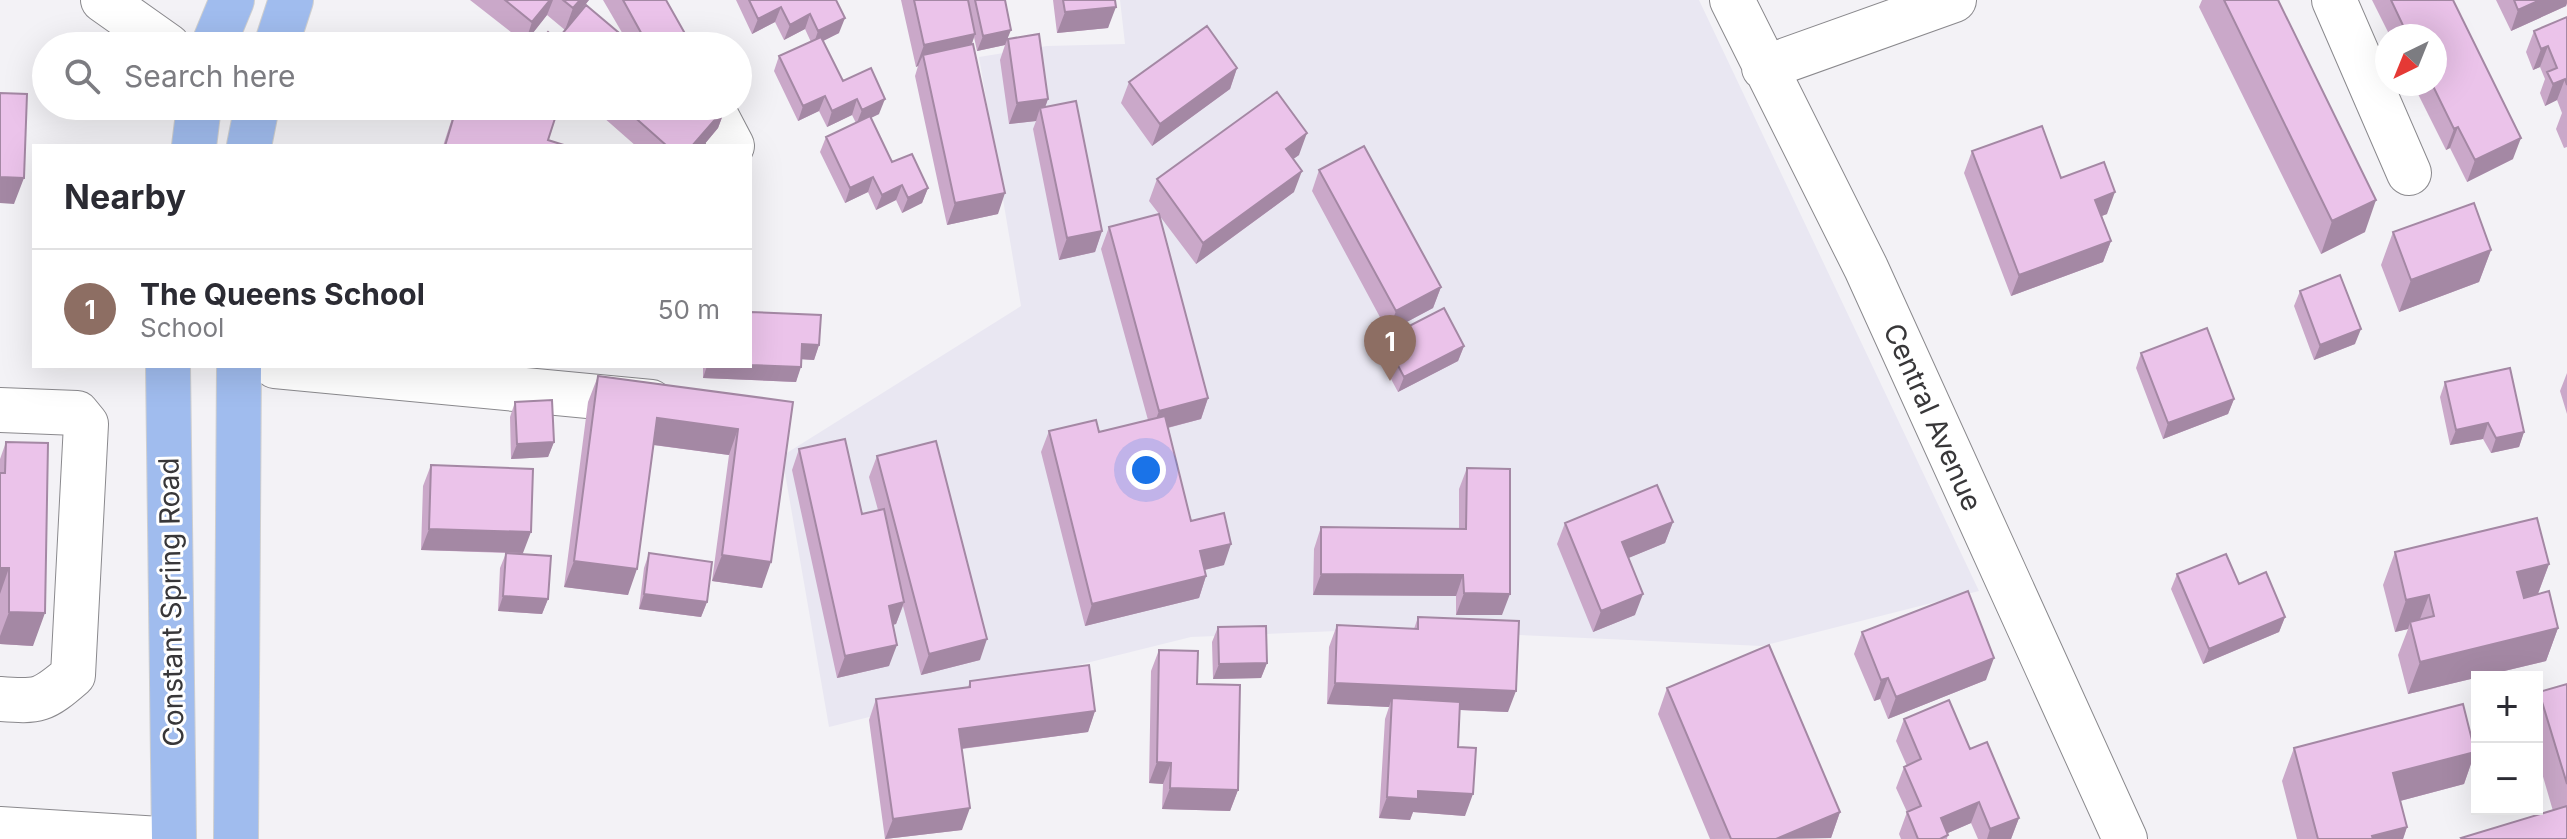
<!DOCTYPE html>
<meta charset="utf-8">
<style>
body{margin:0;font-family:Inter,sans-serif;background:#f7f7f7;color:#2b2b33}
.controls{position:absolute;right:24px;bottom:24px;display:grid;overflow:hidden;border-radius:0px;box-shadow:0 8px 32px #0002}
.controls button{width:72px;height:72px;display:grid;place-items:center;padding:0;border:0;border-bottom:2px solid #e1e1e2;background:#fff;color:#2b2b33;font:40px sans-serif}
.compass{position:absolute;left:2375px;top:24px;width:72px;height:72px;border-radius:50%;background:#fff;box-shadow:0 8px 32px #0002;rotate:223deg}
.you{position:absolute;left:1146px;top:470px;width:28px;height:28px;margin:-20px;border:6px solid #fff;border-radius:50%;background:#1a73e8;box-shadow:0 0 0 12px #1a73e833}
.badge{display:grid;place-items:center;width:52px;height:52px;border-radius:50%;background:#7c3aed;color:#fff;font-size:26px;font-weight:700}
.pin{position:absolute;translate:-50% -66px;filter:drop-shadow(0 2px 4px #0008)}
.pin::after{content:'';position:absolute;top:42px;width:28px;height:24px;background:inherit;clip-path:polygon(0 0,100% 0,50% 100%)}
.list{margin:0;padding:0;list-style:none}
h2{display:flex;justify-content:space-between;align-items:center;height:104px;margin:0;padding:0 32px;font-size:34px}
h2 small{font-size:26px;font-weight:400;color:#7c7c81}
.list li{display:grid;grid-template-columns:52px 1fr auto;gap:24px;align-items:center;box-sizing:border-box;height:120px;padding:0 32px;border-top:2px solid #e1e1e2}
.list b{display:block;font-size:30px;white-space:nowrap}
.list p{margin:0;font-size:26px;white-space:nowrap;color:#7c7c81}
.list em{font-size:26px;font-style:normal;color:#7c7c81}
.icon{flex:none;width:44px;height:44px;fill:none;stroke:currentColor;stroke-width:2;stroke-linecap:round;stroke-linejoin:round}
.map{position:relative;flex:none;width:2567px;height:839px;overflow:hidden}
.search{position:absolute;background:#fff;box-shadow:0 8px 32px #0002;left:32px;top:32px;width:720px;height:88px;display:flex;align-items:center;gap:20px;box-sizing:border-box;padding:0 28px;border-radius:44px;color:#7c7c81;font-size:30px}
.panel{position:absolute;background:#fff;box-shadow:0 8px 32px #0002;left:32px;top:144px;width:720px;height:224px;border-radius:0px}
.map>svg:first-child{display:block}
.built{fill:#e9e7f2}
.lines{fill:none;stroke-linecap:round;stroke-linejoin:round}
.minor-casing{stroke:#8a898d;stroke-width:46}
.major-casing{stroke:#cfcfcf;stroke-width:46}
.minor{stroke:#fff;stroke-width:44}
.major{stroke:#a0bcee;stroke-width:44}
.wall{fill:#caa8c9}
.shaded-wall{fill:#a488a4}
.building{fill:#ebc3ea;stroke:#a488a4;stroke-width:2}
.labels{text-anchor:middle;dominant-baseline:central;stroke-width:6;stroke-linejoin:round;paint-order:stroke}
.street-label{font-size:28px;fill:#383739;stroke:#fff}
</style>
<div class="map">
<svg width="2567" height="839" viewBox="0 0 2567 839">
<rect width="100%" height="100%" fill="#f3f2f6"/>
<path class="built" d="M1120 0H1699L1979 591 1762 646 1386 629 1191 637 829 727 782 456 1021 306 979 57 1047 46 1125 44Z"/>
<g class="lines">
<g class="minor-casing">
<path id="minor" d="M103 0 168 46
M1732 0 1866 268 2125 839
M2334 0 2409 173
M1764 68 1954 0
M711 106 732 146
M275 366 651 402
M0 410 77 413 86 424 73 675C43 701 39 702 0 699
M0 829 160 839"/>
</g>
<g class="major-casing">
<path id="major" d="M213 46 232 0
M276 46 291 0
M194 146 199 106
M249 146 257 106
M168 366 174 839
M236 839 239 366"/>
</g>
<use href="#minor" class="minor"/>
<use href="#major" class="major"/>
</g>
<path class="wall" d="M470 0H589L565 30 547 15 525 43Z
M603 0H666L692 46H536L557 40 624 36Z
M736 0H836L839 33 823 41 843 81 879 114 871 118 892 162 928 188 922 203 902 213 896 200 876 210 868 192 845 203 820 152 826 137 856 123 852 115 827 127 819 111 798 121 774 71 779 56 811 42 805 29 784 40 775 22 752 34Z
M901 0H1005L1008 39 1048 99 1045 107 1102 231 1095 252 1059 260 1033 129 1036 121 1009 124 1000 60 1005 45 977 51 974 37 972 44 998 214 947 225 915 76 918 66 916 67Z
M1053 0H1115L1108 28 1057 33Z
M2202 0H2278L2365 232 2321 254 2199 7Z
M2372 0H2453L2513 159 2467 182 2450 148 2446 150 2413 84H2435V36H2390Z
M2496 0H2567V3L2566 6 2511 31Z
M2567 17V147L2564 148 2556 129 2562 113 2557 100 2545 106 2540 93 2545 79 2540 67 2533 70 2526 52 2534 31Z
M1237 68 1230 89 1152 146 1121 103 1129 82Z
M456 106H559L548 140 567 146H443Z
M596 106H726L718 128 703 146H636L595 110Z
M1972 151 2061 178 2107 214 2102 216 2111 241 2103 262 2011 296 1964 173Z
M1299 155 1293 159 1294 192 1196 264 1159 215 1208 398 1201 419 1168 428 1191 521 1224 565 1205 570 1206 576 1199 598 1085 626 1041 452 1049 431 1099 432 1148 420 1101 249 1109 227 1159 214 1149 201 1157 179Z
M1319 170 1441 287 1433 308 1388 332 1312 191Z
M2393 232 2491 250 2479 282 2399 312 2381 265Z
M2300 291 2355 344 2314 360 2294 306Z
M1384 339 1464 346 1458 361 1398 392 1378 355Z
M819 345 814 360 802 359 796 382 703 378V366H750Z
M2141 353 2234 399 2228 414 2163 439 2136 368Z
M2567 373V414L2560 391Z
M598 376 793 402 762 588 712 581 729 455 653 445 628 595 564 587 588 402Z
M2445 382 2524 432 2519 447 2491 453 2483 439 2450 445 2440 397Z
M515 402 554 442 548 457 511 459 510 417Z
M6 442 33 646 0 644V459Z
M799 449 862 514 878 510 869 477 877 456 980 660 921 675 903 606 896 624 893 625 889 666 837 678 792 470Z
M431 465 523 553 548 599 542 614 498 611 500 568 506 553 421 550 423 486Z
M1467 468 1502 615H1456V596L1313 595 1314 549 1321 527 1459 529V489Z
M1673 522 1665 543 1628 558 1635 615 1593 632 1557 544 1565 523Z
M2395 552 2549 564 2538 594 2558 628 2546 661 2408 694 2398 655 2408 629 2395 632 2383 585Z
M649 553 707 602 701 617 639 609 644 568Z
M2177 574 2239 584 2285 617 2279 632 2203 664 2171 589Z
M1418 617 1508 712 1460 710 1458 747 1465 816 1413 812 1410 820 1379 818 1385 719 1389 707 1327 704 1329 647 1337 625 1414 629Z
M1218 627 1267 663 1261 678 1213 679 1212 642Z
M1862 632 1986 680 1888 719 1880 699 1874 701 1854 654Z
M1159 650 1197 684 1238 790 1230 811 1162 809 1163 784 1149 783 1151 671Z
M970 681 1095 711 1088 732 962 749V830L885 839 869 720 876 699 968 687Z
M2567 684V839H2461L2553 811 2537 756V698L2539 692Z
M1667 688 1840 812 1831 838 1710 839 1658 714Z
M1904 719 1970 749 2019 818 2011 839H1978L1971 823 1948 833 1947 839H1901L1899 834 1907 812 1896 788 1904 767 1907 766 1896 741Z
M2294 748 2475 752 2464 784 2400 801 2407 827 2403 839H2297L2282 781Z"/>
<path class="shaded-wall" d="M550 0H553L547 15 525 43 532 22Z
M580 0H589L565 30 573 8Z
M2540 0H2567V3L2566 6 2511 31 2518 10Z
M781 7 775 22 752 34 758 19Z
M1116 7 1108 28 1057 33 1065 12Z
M810 14 805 29 784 40 790 25Z
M845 18 839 33 813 46 818 31Z
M1011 30 1005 45 977 51 983 36Z
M975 34 968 55H923L918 66 916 67 924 45Z
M2548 46 2540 67 2533 70 2541 49Z
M1237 68 1230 89 1152 146 1160 124Z
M2565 79 2557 100 2545 106 2553 84Z
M825 96 819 111 798 121 803 106Z
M857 99 852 115 827 127 832 111Z
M885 99 879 114 856 125 862 110Z
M1048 99 1042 116 1040 108 1036 121 1009 124 1017 103Z
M726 107 718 128 703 146H692Z
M2458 127 2450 148 2446 150 2454 129Z
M1307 133 1299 155 1278 170 1286 149Z
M2521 138 2513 159 2467 182 2475 160Z
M1302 171 1294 192 1196 264 1203 243Z
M0 177 24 178 14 204 0 203Z
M873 177 868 192 845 203 850 188Z
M902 185 896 200 876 210 882 195Z
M928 188 922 203 902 213 908 198Z
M2115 192 2107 214 2088 221 2095 200Z
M1005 193 998 214 947 225 955 203Z
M2376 200 2365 232 2321 254 2332 221Z
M1102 231 1095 252 1059 260 1067 238Z
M2111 241 2103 262 2011 296 2019 275Z
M2491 250 2479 282 2399 312 2411 280Z
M1441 287 1433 308 1388 332 1396 311Z
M2361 329 2355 344 2314 360 2320 345Z
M802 344 819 345 814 360 797 359Z
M1464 346 1458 361 1398 392 1404 377Z
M750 365 801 367 796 382 703 378 707 366H750Z
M1208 398 1201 419 1151 432 1159 411Z
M2234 399 2228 414 2163 439 2168 423Z
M657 418 738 429 729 455 647 444Z
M2488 423 2483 439 2450 445 2456 430Z
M2524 432 2519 447 2491 453 2496 438Z
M554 442 548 457 511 459 517 444Z
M1673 522 1665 543 1614 564 1622 542Z
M429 529 531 532 523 553 421 550Z
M1231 544 1224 565 1192 573 1200 551Z
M722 555 771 562 762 588 712 581Z
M574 561 637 569 628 595 564 587Z
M2549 564 2537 596 2506 604 2517 572Z
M0 568H9L0 594Z
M1321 574 1463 575 1456 596 1313 595Z
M1206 576 1199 598 1085 626 1092 604Z
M1464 593 1510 594 1502 615H1456Z
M644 594 707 602 701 617 639 609Z
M1643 594 1635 615 1593 632 1601 611Z
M2429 595 2417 627 2410 622 2408 629 2395 632 2406 600Z
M503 596 548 599 542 614 498 611Z
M904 602 896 624 881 627 889 606Z
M9 612 45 613 33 646 0 644V636Z
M2285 617 2279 632 2203 664 2209 649Z
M2558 628 2546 661 2408 694 2420 662Z
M987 639 980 660 921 675 929 654Z
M897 645 889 666 837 678 845 656Z
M1994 658 1986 680 1888 719 1896 697Z
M1267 663 1261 678 1213 679 1219 664Z
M1888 678 1880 699 1874 701 1881 680Z
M1335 683 1516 691 1508 712 1392 707V698L1389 707 1327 704Z
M1095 711 1088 732 951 750 959 729Z
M2475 752 2464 784 2381 806 2393 773Z
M1157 762 1171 763 1163 784 1149 783Z
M1170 788 1238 790 1230 811 1162 809Z
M1418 791 1473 794 1465 816 1413 812 1410 820 1379 818 1387 797Z
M1979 802 1971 823 1934 839 1941 818Z
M970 808 962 830 885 839 893 819Z
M1840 812 1831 838 1776 839Z
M2019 818 2011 839H1987L1990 829Z
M2407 827 2403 839H2371L2372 836Z"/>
<path class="building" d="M505 0H550L532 22Z
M563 0H580L573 8Z
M623 0H666L692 46H640L645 40Z
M749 0H836L845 18 818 31 810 14 790 25 781 7 758 19Z
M914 0H968L975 34 924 45Z
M975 0H1005L1011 30 983 36Z
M1063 0H1115L1116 7 1065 12Z
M2224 0H2278L2376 200 2332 221Z
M2391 0H2453L2521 138 2475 160 2458 127 2454 129 2432 84H2435V36H2408Z
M2514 0H2540L2518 10Z
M586 5 631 43 629 46H536L548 32 557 40Z
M2567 17V85L2565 79 2553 84 2547 72 2557 68 2548 46 2541 49 2534 31Z
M1207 26 1237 68 1160 124 1129 82Z
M1039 34 1048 99 1017 103 1008 39Z
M821 37 843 81 871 68 885 99 862 110 857 99 832 111 825 96 803 106 779 56Z
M973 44 1005 193 955 203 923 55Z
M1277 92 1307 133 1286 149 1302 171 1203 243 1157 179Z
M0 93 27 94 24 178 0 177Z
M1076 101 1102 231 1067 238 1040 108Z
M457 106H559L548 140 567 146H445Z
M622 106H726V107L692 146H667Z
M870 116 892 162 912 154 928 188 908 198 902 185 882 195 873 177 850 188 826 137Z
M2042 126 2061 178 2104 162 2115 192 2095 200 2111 241 2019 275 1972 151Z
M1364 146 1441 287 1396 311 1319 170Z
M2474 203 2491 250 2411 280 2393 232Z
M1159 214 1208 398 1159 411 1109 227Z
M2340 275 2361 329 2320 345 2300 291Z
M1444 308 1464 346 1404 377 1384 339Z
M750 312 821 315 819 345 802 344 801 367 750 365Z
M2207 328 2234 399 2168 423 2141 353Z
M2510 368 2524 432 2496 438 2488 423 2456 430 2445 382Z
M598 376 793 402 771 562 722 555 738 429 657 418 637 569 574 561Z
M552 400 554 442 517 444 515 402Z
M1165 416 1191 521 1224 513 1231 544 1200 551 1206 576 1092 604 1049 431 1096 420 1099 432Z
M845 439 862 514 884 509 904 602 889 606 897 645 845 656 799 449Z
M936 441 987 639 929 654 877 456Z
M6 442 48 443 45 613 9 612V568H0V473H5Z
M431 465 533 469 531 532 429 529Z
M1467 468 1510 469V594L1464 593 1463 575 1321 574V527L1466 529Z
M1657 485 1673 522 1622 542 1643 594 1601 611 1565 523Z
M2537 518 2549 564 2517 572 2524 598 2549 591 2558 628 2420 662 2410 622 2434 616 2429 595 2406 600 2395 552Z
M506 553 551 556 548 599 503 596Z
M649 553 712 562 707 602 644 594Z
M2226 554 2239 584 2266 572 2285 617 2209 649 2177 574Z
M1968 591 1994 658 1896 697 1888 678 1881 680 1862 632Z
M1418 617 1519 621 1516 691 1335 683 1337 625 1418 629Z
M1266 626 1267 663 1219 664 1218 627Z
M1769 645 1840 812 1776 839H1731L1667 688Z
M1159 650 1198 651 1197 684 1240 685 1238 790 1170 788 1171 763 1157 762Z
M1089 665 1095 711 959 729 970 808 893 819 876 699 970 687V681Z
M2567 684V784L2539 692Z
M1392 698 1460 702 1458 747 1476 748 1473 794 1418 791V799L1387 797Z
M1949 700 1970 749 1987 742 2019 818 1990 829 1979 802 1941 818 1948 835 1940 839H1918L1907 812 1921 806 1904 767 1921 759 1904 719Z
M2463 704 2475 752 2393 773 2407 827 2372 836 2373 839H2318L2294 748Z
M2567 806V839H2462L2461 838Z"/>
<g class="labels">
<g class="street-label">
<text transform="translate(1933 417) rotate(66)">Central Avenue</text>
<text transform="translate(171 602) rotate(-91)">Constant Spring Road</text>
</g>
</g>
</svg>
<div class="controls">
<button>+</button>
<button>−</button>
</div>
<svg class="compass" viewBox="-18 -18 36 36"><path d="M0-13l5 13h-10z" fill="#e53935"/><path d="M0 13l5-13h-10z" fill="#7c7c81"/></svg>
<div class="you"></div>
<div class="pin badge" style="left:1390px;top:381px;background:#8d6e63">1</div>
<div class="search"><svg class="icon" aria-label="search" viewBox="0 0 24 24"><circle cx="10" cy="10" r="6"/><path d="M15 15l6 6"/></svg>Search here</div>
<section class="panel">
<h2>Nearby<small></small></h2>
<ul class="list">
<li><span class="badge" style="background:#8d6e63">1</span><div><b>The Queens School</b><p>School</p></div><em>50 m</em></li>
</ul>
</section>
</div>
